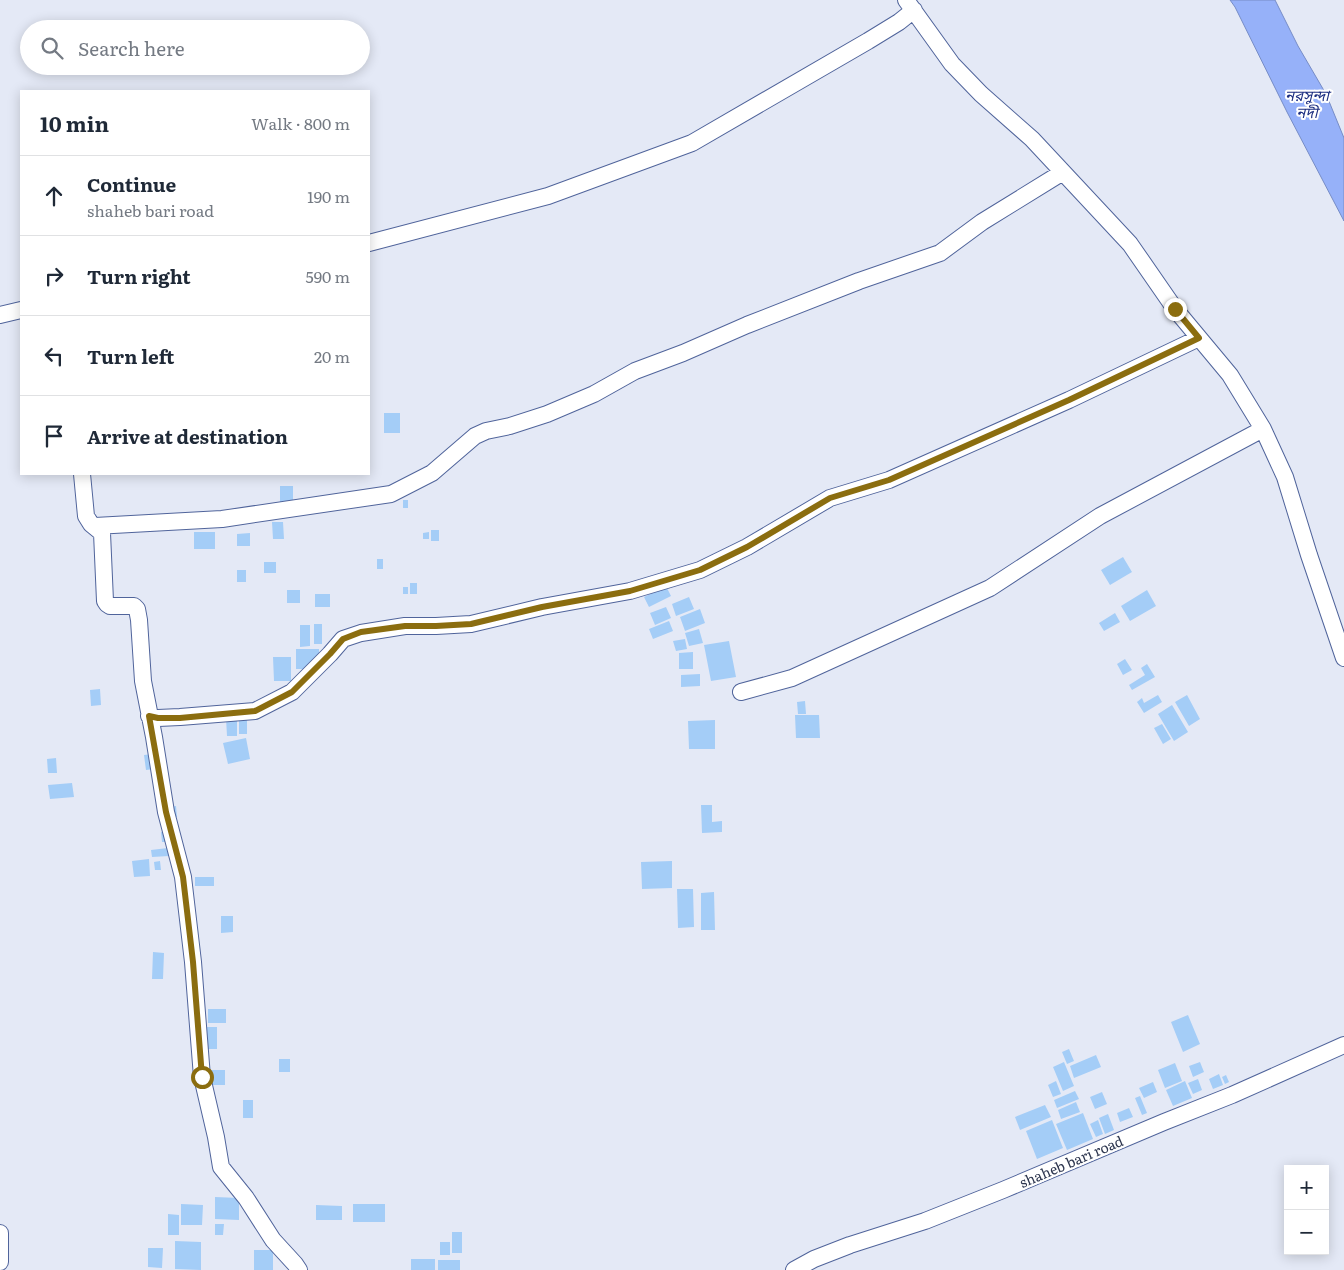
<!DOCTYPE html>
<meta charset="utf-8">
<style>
body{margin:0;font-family:Literata,"Noto Sans Bengali",serif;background:#f6f6f7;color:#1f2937}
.controls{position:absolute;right:15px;bottom:15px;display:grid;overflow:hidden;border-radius:0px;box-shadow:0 2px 12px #0003}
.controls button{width:45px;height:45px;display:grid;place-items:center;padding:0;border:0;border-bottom:1px solid #e0e1e3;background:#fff;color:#1f2937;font:25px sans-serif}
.stop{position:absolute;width:15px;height:15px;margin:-11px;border:4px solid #8b6d0f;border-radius:50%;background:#fff}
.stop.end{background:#8b6d0f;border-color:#fff;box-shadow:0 1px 5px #0008}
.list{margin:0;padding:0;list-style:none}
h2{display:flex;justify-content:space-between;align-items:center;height:65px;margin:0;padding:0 20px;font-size:21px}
h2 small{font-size:16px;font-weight:400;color:#747a83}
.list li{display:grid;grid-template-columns:32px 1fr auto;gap:15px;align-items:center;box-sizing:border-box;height:80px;padding:0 20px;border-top:1px solid #e0e1e3}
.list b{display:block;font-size:19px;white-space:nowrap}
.list p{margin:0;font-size:16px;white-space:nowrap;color:#747a83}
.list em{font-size:16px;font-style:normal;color:#747a83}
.icon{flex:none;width:28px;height:28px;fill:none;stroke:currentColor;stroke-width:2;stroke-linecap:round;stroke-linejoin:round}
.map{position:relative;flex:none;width:1344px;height:1270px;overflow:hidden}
.search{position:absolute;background:#fff;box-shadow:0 2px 12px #0003;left:20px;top:20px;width:350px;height:55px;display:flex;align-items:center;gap:12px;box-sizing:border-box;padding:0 18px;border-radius:28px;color:#747a83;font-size:19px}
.panel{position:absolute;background:#fff;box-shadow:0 2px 12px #0003;left:20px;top:90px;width:350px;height:385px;border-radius:0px}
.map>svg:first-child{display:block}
.water{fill:#96b1f9;stroke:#768cc6}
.building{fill:#a4cdf7}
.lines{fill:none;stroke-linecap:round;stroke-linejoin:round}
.minor-casing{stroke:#50649b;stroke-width:18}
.minor{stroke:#fff;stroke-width:16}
.route{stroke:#8b6d0f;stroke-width:6}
.labels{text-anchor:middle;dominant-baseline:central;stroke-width:4;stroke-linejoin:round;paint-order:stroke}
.street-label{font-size:14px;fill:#2d364f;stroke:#fff}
.water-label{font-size:15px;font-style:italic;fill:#1c2e80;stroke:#fff}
</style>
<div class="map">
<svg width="1344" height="1270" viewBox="0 0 1344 1270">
<rect width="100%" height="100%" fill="#e4e9f6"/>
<path class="water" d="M1230 0H1275L1298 46 1326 94 1344 138V221L1287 112 1235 7Z"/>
<path class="building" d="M384 413H400V433H384Z
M280 486H293V505H280Z
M403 500H408V508H403Z
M272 522H283L284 539H273Z
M431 530H439V541H431Z
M194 532H215V549H194Z
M429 532V539H423V533Z
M250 533V546H237V534Z
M1123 557 1132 572 1110 585 1101 570Z
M377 559H383V569H377Z
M264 562H276V573H264Z
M237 570H246V582H237Z
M410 583H417V594H410Z
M666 586 671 596 649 607 644 597Z
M403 587H408V594H403Z
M287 590H300V603H287Z
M1147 590 1156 606 1130 621 1121 606Z
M315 594H330V607H315Z
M689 597 694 609 676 616 672 604Z
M666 607 671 618 655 625 650 613Z
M700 609 705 623 685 631 680 617Z
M1115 613 1120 622 1104 631 1099 623Z
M669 621 673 631 653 639 649 629Z
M314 624H322V644H314Z
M300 625H310V646L300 647Z
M699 629 703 643 689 646 685 633Z
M685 639 687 649 676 651 673 641Z
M729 641 736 677 711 681 704 645Z
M296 649H319V669H296Z
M693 652V669H679V653Z
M273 657H291V681H274Z
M1125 659 1132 670 1123 675 1117 664Z
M1147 664 1155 677 1132 690 1129 685 1145 675 1141 668Z
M700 674V686L681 687V675Z
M100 689 101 705 91 706 90 690Z
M1158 695 1162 702 1144 713 1137 702 1142 698 1144 703Z
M1187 695 1200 719 1189 726 1175 702Z
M805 701 806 714H798L797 702Z
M1172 705 1188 732 1174 741 1158 714Z
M795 715H819L820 738H796Z
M247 716V734H239V717Z
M237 717V736H227L226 718Z
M715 720V749H689L688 721Z
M1162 724 1171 739 1163 744 1154 728Z
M246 738 250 759 228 764 223 743Z
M153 754 155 769 146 770 144 755Z
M56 758 57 773H48L47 759Z
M72 783 74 797 50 799 48 785Z
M701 805H712V822L722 821V832L702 833Z
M176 806 177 817 170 818 169 807Z
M161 832H168L169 842H162Z
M168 848 169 856 152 857 151 850Z
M149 859 150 876 134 877 132 861Z
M160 861 161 870H155L154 862Z
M672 861V888L642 889 641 862Z
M195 877H214V886H195Z
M677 889H693L694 927 678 928Z
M714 892 715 930H701V893Z
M221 916H233V932L221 933Z
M153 952 164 953 163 979H152Z
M208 1009H226V1023H208Z
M1188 1015 1200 1044 1183 1052 1171 1022Z
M204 1027H217V1049H204Z
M1069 1049 1074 1061 1067 1064 1062 1052Z
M1096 1055 1101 1067 1074 1078 1070 1066Z
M279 1059H290V1072H279Z
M1064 1062 1074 1086 1063 1091 1053 1067Z
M1200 1062 1204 1072 1193 1077 1189 1066Z
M1175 1063 1182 1081 1165 1088 1158 1070Z
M208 1070H225V1085H208Z
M1219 1074 1223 1085 1213 1089 1209 1079Z
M1226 1075 1229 1082 1225 1084 1222 1077Z
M1198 1079 1202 1090 1193 1094 1188 1083Z
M1056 1081 1061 1094 1053 1097 1048 1085Z
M1185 1081 1192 1098 1173 1106 1166 1090Z
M1153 1082 1157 1092 1144 1098 1139 1088Z
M1075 1091 1079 1099 1057 1108 1054 1100Z
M1102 1092 1107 1104 1095 1109 1090 1097Z
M1140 1096 1147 1113 1142 1115 1135 1098Z
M243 1100H253V1118H243Z
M1076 1102 1080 1112 1061 1119 1058 1110Z
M1045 1105 1051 1117 1020 1130 1015 1117Z
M1129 1108 1133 1117 1120 1122 1117 1113Z
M1083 1113 1093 1139 1067 1150 1056 1124Z
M1108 1114 1114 1130 1105 1134 1099 1118Z
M1052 1120 1063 1148 1037 1159 1026 1131Z
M1098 1120 1103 1134 1096 1137 1090 1124Z
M215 1197 239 1198V1220L215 1219Z
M181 1204 203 1205 202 1225H181Z
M353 1204H385V1222H353Z
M316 1205 342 1206V1220H316Z
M168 1214 179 1215V1235H168Z
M215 1224H224L223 1235H215Z
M452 1232H462V1253H452Z
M175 1241 201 1242V1270L175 1269Z
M440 1242H450V1255H440Z
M148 1248H163L162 1268 148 1267Z
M254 1250H273V1270H254Z
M411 1259H435V1270H411Z
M438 1260H460V1270H438Z"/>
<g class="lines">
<g class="minor-casing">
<path id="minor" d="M906 0 952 64 981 94 1032 139 1130 244 1175 309 1230 375 1263 429 1285 477 1309 555 1344 658
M369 243 548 196 692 143 868 41 899 22 914 10
M0 315 21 310
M82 474 86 516 91 524 102 533 105 601 107 604 110 606H134L137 609 139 620 143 681 154 737 166 812 183 877 193 962 202 1077 216 1137 221 1167 246 1198 273 1240 295 1264 299 1270
M95 526 222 519 391 494 432 473 475 436 486 431 510 426 547 414 594 394 635 371 683 353 747 325 859 281 940 253 982 222 1063 172
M741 692 792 678 990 588 1100 516 1263 429
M149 716 158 718 180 717 255 711 292 692 330 654 343 639 361 633 405 626H436L471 624 542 607 630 591 700 570 747 547 830 498 889 480 1069 400 1199 338
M0 1233V1262
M794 1270 814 1259 850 1245 925 1221 1003 1190 1164 1122 1232 1095 1344 1045"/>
</g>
<use href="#minor" class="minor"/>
</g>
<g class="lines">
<path class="route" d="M202 1077 193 962 183 877 166 812 149 716 158 718H180L255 711 292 692 330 654 343 639 361 632 405 626H436L471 624 542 607 630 591 700 570 747 547 830 498 889 480 1069 400 1199 338 1175 309"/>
</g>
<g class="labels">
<g class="street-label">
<text transform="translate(1071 1161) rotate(-23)">shaheb bari road</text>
</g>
<g class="water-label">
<text x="1307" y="94">নরসুন্দা<tspan x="1307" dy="17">নদী</tspan></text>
</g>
</g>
</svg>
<div class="controls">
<button>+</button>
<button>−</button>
</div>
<div class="stop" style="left:202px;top:1077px"></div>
<div class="stop end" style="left:1175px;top:309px"></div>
<div class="search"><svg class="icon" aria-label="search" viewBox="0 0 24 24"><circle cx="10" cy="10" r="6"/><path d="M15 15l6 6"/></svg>Search here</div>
<section class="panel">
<h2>10 min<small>Walk · 800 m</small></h2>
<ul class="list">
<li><svg class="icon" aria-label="ahead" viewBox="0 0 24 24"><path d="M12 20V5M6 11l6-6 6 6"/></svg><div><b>Continue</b><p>shaheb bari road</p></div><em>190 m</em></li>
<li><svg class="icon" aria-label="right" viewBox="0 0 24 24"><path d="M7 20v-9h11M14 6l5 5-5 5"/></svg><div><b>Turn right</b></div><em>590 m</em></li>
<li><svg class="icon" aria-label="left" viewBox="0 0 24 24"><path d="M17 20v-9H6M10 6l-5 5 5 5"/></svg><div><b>Turn left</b></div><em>20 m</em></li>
<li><svg class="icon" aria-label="arrive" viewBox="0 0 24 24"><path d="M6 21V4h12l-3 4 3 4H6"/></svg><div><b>Arrive at destination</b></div></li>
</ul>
</section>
</div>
